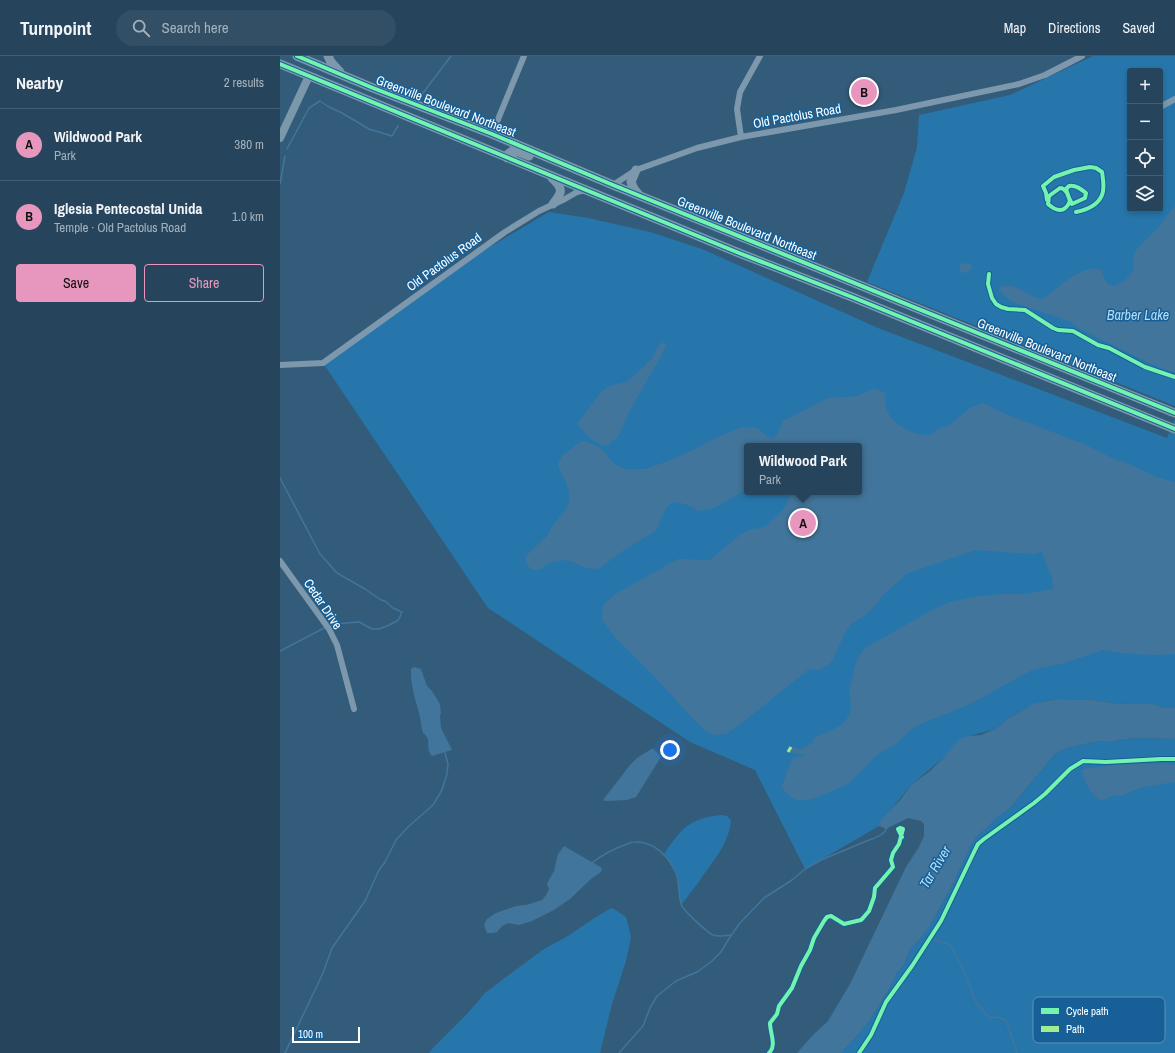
<!DOCTYPE html>
<meta charset="utf-8">
<style>
body{margin:0;font-family:"Archivo Narrow",sans-serif;background:#324f65;color:#f1f3f6}
.controls{position:absolute;right:12px;top:12px;display:grid;overflow:hidden;border-radius:4px;box-shadow:0 2px 6px #0003}
.controls button{width:36px;height:36px;display:grid;place-items:center;padding:0;border:0;border-bottom:1px solid #425d72;background:#26455c;color:#f1f3f6;font:20px sans-serif}
.scale{position:absolute;left:12px;bottom:10px;width:68px;box-sizing:border-box;padding-left:4px;border:2px solid #fff;border-top:0;font-size:11px;line-height:14px;white-space:nowrap;color:#fff;-webkit-text-stroke:3px #166097;paint-order:stroke}
.you{position:absolute;left:390px;top:694px;width:14px;height:14px;margin:-10px;border:3px solid #fff;border-radius:50%;background:#1a73e8;box-shadow:0 0 0 6px #1a73e833}
.badge{display:grid;place-items:center;width:26px;height:26px;border-radius:50%;background:#e797bd;color:#111;font-size:13px;font-weight:700}
.pin{position:absolute;translate:-50% -50%;border:2px solid #fff;box-shadow:0 1px 4px #0006}
.popup{position:absolute;left:464px;top:387px;width:118px;height:52px;box-sizing:border-box;display:grid;place-content:center;border-radius:4px;background:#26455c;filter:drop-shadow(0 1px 3px #0005);font-size:13px;white-space:nowrap;color:#a4b1bb}
.popup b{font-size:15px;color:#f1f3f6}
.popup::after{content:'';position:absolute;left:50%;top:100%;margin-left:-8px;border:8px solid transparent;border-top-color:#26455c}
.list{margin:0;padding:0;list-style:none}
h2{display:flex;justify-content:space-between;align-items:center;height:52px;margin:0;padding:0 16px;font-size:17px}
h2 small{font-size:13px;font-weight:400;color:#a4b1bb}
.list li{display:grid;grid-template-columns:26px 1fr auto;gap:12px;align-items:center;box-sizing:border-box;height:72px;padding:0 16px;border-top:1px solid #425d72}
.list b{display:block;font-size:15px;white-space:nowrap}
.list p{margin:0;font-size:13px;white-space:nowrap;color:#a4b1bb}
.list em{font-size:13px;font-style:normal;color:#a4b1bb}
.actions{display:flex;gap:8px;padding:12px 16px}
.actions a{flex:1;padding:9px 0;border:1px solid #e797bd;border-radius:4px;text-align:center;font-size:14px;color:#e797bd}
.actions .main{background:#e797bd;color:#111}
.icon{flex:none;width:22px;height:22px;fill:none;stroke:currentColor;stroke-width:2;stroke-linecap:round;stroke-linejoin:round}
.map{position:relative;flex:none;width:895px;height:997px;overflow:hidden}
header{display:flex;align-items:center;gap:24px;box-sizing:border-box;height:56px;padding:0 20px;background:#26455c;border-bottom:1px solid #425d72}
header strong{font-size:19px}
nav{display:flex;gap:22px;margin-inline-start:auto;font-size:14px}
.search{width:280px;height:36px;background:#324f65;display:flex;align-items:center;gap:10px;box-sizing:border-box;padding:0 14px;border-radius:22px;color:#a4b1bb;font-size:15px}
main{display:flex}
aside{flex:1;background:#26455c}
.map>svg:first-child{display:block}
.green{fill:#2776ab;fill-rule:evenodd}
.water{fill:#42759b}
.lines{fill:none;stroke-linecap:round;stroke-linejoin:round}
.stream{stroke:#42759b;stroke-width:1.5}
.minor{stroke:#7d98ad;stroke-width:6}
.major{stroke:#7b97aa;stroke-width:8}
.highway{stroke:#7d98ab;stroke-width:9}
.quiet{stroke:#9fed91;stroke-width:3;stroke-dasharray:6 3;stroke-linecap:butt}
.cycleway-casing{stroke:#166097;stroke-width:6}
.cycleway{stroke:#73f3ae;stroke-width:4}
.labels{text-anchor:middle;dominant-baseline:central;stroke-width:3;stroke-linejoin:round;paint-order:stroke}
.street-label{font-size:13px;fill:#fff;stroke:#166097}
.water-label{font-size:14px;font-style:italic;fill:#b4ddf8;stroke:#166097}
.key{fill:#166097;stroke:#5c90b6;stroke-width:1}
.key-label{font-size:11px;fill:#fff}
</style>
<header>
<strong>Turnpoint</strong>
<div class="search"><svg class="icon" aria-label="search" viewBox="0 0 24 24"><circle cx="10" cy="10" r="6"/><path d="M15 15l6 6"/></svg>Search here</div>
<nav><a>Map</a><a>Directions</a><a>Saved</a></nav>
</header>
<main>
<aside>
<h2>Nearby<small>2 results</small></h2>
<ul class="list">
<li><span class="badge">A</span><div><b>Wildwood Park</b><p>Park</p></div><em>380 m</em></li>
<li><span class="badge">B</span><div><b>Iglesia Pentecostal Unida</b><p>Temple · Old Pactolus Road</p></div><em>1.0 km</em></li>
</ul>
<div class="actions"><a class="main">Save</a><a>Share</a></div>
</aside>
<div class="map">
<svg width="895" height="997" viewBox="0 0 895 997">
<rect width="100%" height="100%" fill="#335c7a"/>
<path class="green" d="M813 0H895V350L587 226 624 137 637 91 639 59 730 39ZM850 15H880V153H850Z
M269 156 308 162 370 176 422 193 598 272 887 382 895 363V652H886L869 647 837 648 813 644 778 643 762 646 746 652 729 662 715 673 689 680 631 729 609 756 599 770 525 813 475 714 410 686 208 552 43 307 181 208ZM467 390H579V436H467Z
M854 682 895 683V997H561L579 978 590 964 612 928 616 918 624 909 630 893 641 882 653 864 674 826 690 791 697 780 707 772 715 763 730 752 775 698 787 692 819 685H835Z
M441 759 447 760 451 764C449 789 431 807 418 827 412 834 407 842 401 849L397 818 384 798C402 772 408 763 441 759Z
M331 852 334 853 346 861 351 881 350 886 346 905 332 948 320 997H149L154 991 187 958 205 937 230 918 264 893 288 880 313 863Z"/>
<path class="water" d="M895 150V317L869 307 798 272 789 265 735 247 727 242 719 234 720 231C739 225 745 241 762 243 777 234 803 206 821 214 823 218 825 227 830 229 837 233 851 220 853 214 855 207 851 202 855 196 860 188 868 183 874 176 882 168 888 158 895 150Z
M683 207 691 208 692 212 688 217 681 216 679 212 680 209Z
M384 286 386 289 380 302 351 352 338 381 332 385 327 390C315 389 305 377 297 368L321 336 328 331 336 328 347 326 372 303 379 289Z
M593 333 601 335 606 338C605 342 605 347 606 351 611 370 631 377 649 380L658 373 669 369 690 352 703 347 728 359 806 389 832 402 852 409 876 421 895 426V598L872 599 841 597 823 594 784 607 752 614 690 648 659 661 647 665 633 672 616 688 597 699 568 728 552 735 532 743 519 745 514 743 506 737 502 730 511 705 514 702 526 699 509 696 512 691 521 693 533 687V683C542 677 554 675 563 667 568 662 572 655 571 648 571 644 569 640 569 636 569 632 571 628 572 624 576 609 575 602 587 591L654 553 670 546 694 541 721 538H746L773 533 772 520 767 511 763 498 761 496 755 498 735 497 696 494 628 517 602 540 598 547 587 558 570 569 564 579 552 605 547 610 538 614 529 613 462 667 446 678 434 679 425 674 415 665 375 621 335 581 322 564 323 549 334 539 398 503 430 504 461 478 472 473 482 472 487 469 504 453 511 436H579V390H564L561 385 556 390H467V433L434 452 417 455C411 448 400 447 392 446L387 451 380 464 379 470 374 476 344 494 320 512 313 513 303 511 293 506 284 504 268 507 261 513 253 514 248 510 245 504 246 500 267 480 272 471 283 457 289 447V436L286 426 280 415 278 408 282 400 301 385H306L323 394 334 408 344 413H365L383 407 409 396 436 382 462 371 477 372 488 381 492 382 497 379 503 365 542 345 548 342 578 340Z
M134 611 141 613 147 630 152 635 160 648 161 657 160 660 161 672 172 694 152 700C144 691 153 684 143 677 141 671 141 666 140 661 136 645 130 629 131 613Z
M778 643 813 644 837 648 869 647 886 652H895V683L854 682 835 685H819L787 692 775 698 730 752 715 763 707 772 697 780 690 791 674 826 649 871 641 882 630 893 624 909 616 918 612 928 590 964 579 978 561 997H517L532 980 548 965 570 928 626 811 639 791 644 780V768L641 765 628 762 606 773 599 770 600 765 621 743 631 729 650 715 664 701 672 691 681 682 689 680 701 679 715 673 729 662 753 648Z
M373 692 381 701 356 741 347 744 326 745 323 744 350 709 357 702Z
M884 707 895 709V726L862 731 840 740 832 739 827 743 820 744C810 737 804 726 802 715L804 713 834 709Z
M284 790 322 812 321 816 311 823 290 843 274 854 252 865 239 869 228 867 222 870 217 876 213 877H207L204 869 207 863 216 857 236 850 246 849 262 844 266 839 269 833 267 828 269 824 274 815 278 798Z"/>
<g class="lines">
<path class="stream" d="M140 41 171 0
M7 93 29 52 40 45 49 51 62 57 89 73 112 80 118 70
M0 128 5 100
M0 422 40 498 57 517 85 533 101 544 105 545 113 552 122 556 119 563 117 565 107 570 99 573H92L79 566 54 568 50 569
M0 595 46 571
M312 807C323 798 333 793 347 788 349 787 352 786 355 786 374 785 389 801 396 817 400 826 398 844 402 850 404 855 428 877 433 879 439 881 445 880 451 879
M654 884 668 888 672 892 682 911 696 946 709 962 716 961 726 964 737 997
M5 997 43 917 52 892 85 845 99 814 105 806 116 784 129 770 153 749 162 734 167 718 168 708 165 697
M339 997 363 970 370 952 377 940 396 925 417 916 431 906 441 896 450 881 460 867 484 842 512 824 525 813 541 804 589 784C596 782 604 779 607 772"/>
<path class="minor" d="M880 51 895 43
M212 78 244 0
M461 81 457 53 460 36 480 0
M333 129 356 114 417 92 461 81 616 54 739 28 765 19 802 0
M0 309 43 307 225 176 259 155 285 143 297 136 305 134
M0 505 49 573 57 589 74 653"/>
<path class="major" d="M0 82 29 20"/>
<path class="highway" d="M17 0 93 32 212 78 333 129 895 357
M48 0 51 6 60 16
M0 8 459 197 572 241 895 373
M227 102 228 98 232 95 239 96 249 100
M356 114 351 126 354 133 359 139
M272 122C284 133 282 137 273 148"/>
<path class="quiet" d="M508 696 511 691"/>
<g class="cycleway-casing">
<path id="cycleway" d="M17 0 93 32 212 78 333 129 895 357
M0 8 459 197 572 241 895 373
M789 130C796 129 801 133 806 137L805 142 792 148 789 142 786 133Z
M780 132C786 132 788 139 790 145 785 157 777 156 768 148L769 140Z
M767 144 766 137 763 130 774 121 794 114 810 111 816 112 822 116C823 123 825 132 822 139 818 149 806 154 796 156
M709 218 708 228 712 242 716 248 721 251 728 253 745 254 773 272 778 274 793 275 818 289 829 292 865 311 895 321
M489 997C497 990 490 977 490 967L497 958 499 950 512 932 521 910 530 894 534 882 544 865 547 861 551 860 564 868 581 864 583 862 589 855 594 841 595 832 613 811 611 804 613 797 619 788 623 773 620 772 618 773 622 781
M579 997 591 979 606 946 632 910 661 865 694 796 698 788 704 783 754 747 765 738 790 713 803 705 826 706 881 703H895"/>
</g>
<use href="#cycleway" class="cycleway"/>
</g>
<g class="labels">
<g class="street-label">
<text transform="translate(166 50) rotate(21)">Greenville Boulevard Northeast</text>
<text transform="translate(517 60) rotate(-10)">Old Pactolus Road</text>
<text transform="translate(467 172) rotate(22)">Greenville Boulevard Northeast</text>
<text transform="translate(164 206) rotate(-36)">Old Pactolus Road</text>
<text transform="translate(767 294) rotate(22)">Greenville Boulevard Northeast</text>
<text transform="translate(43 548) rotate(56)">Cedar Drive</text>
</g>
<g class="water-label">
<text x="858" y="259">Barber Lake</text>
<text transform="translate(655 811) rotate(-59)">Tar River</text>
</g>
</g>
<rect x="753" y="941" width="132" height="46" rx="6" class="key"/>
<rect x="761" y="952" width="18" height="6" fill="#73f3ae"/>
<rect x="761" y="970" width="18" height="6" fill="#9fed91"/>
<g class="key-label">
<text x="786" y="959">Cycle path</text>
<text x="786" y="977">Path</text>
</g>
</svg>
<div class="controls">
<button>+</button>
<button>−</button>
<button><svg class="icon" aria-label="locate" viewBox="0 0 24 24"><circle cx="12" cy="12" r="6"/><path d="M12 2v4M12 18v4M2 12h4M18 12h4"/></svg></button>
<button><svg class="icon" aria-label="layers" viewBox="0 0 24 24"><path d="M12 4l9 5-9 5-9-5zM3 14l9 5 9-5"/></svg></button>
</div>
<div class="scale">100 m</div>
<div class="you"></div>
<div class="pin badge" style="left:523px;top:467px">A</div>
<div class="popup"><b>Wildwood Park</b>Park</div>
<div class="pin badge" style="left:584px;top:36px">B</div>
</div>
</main>
